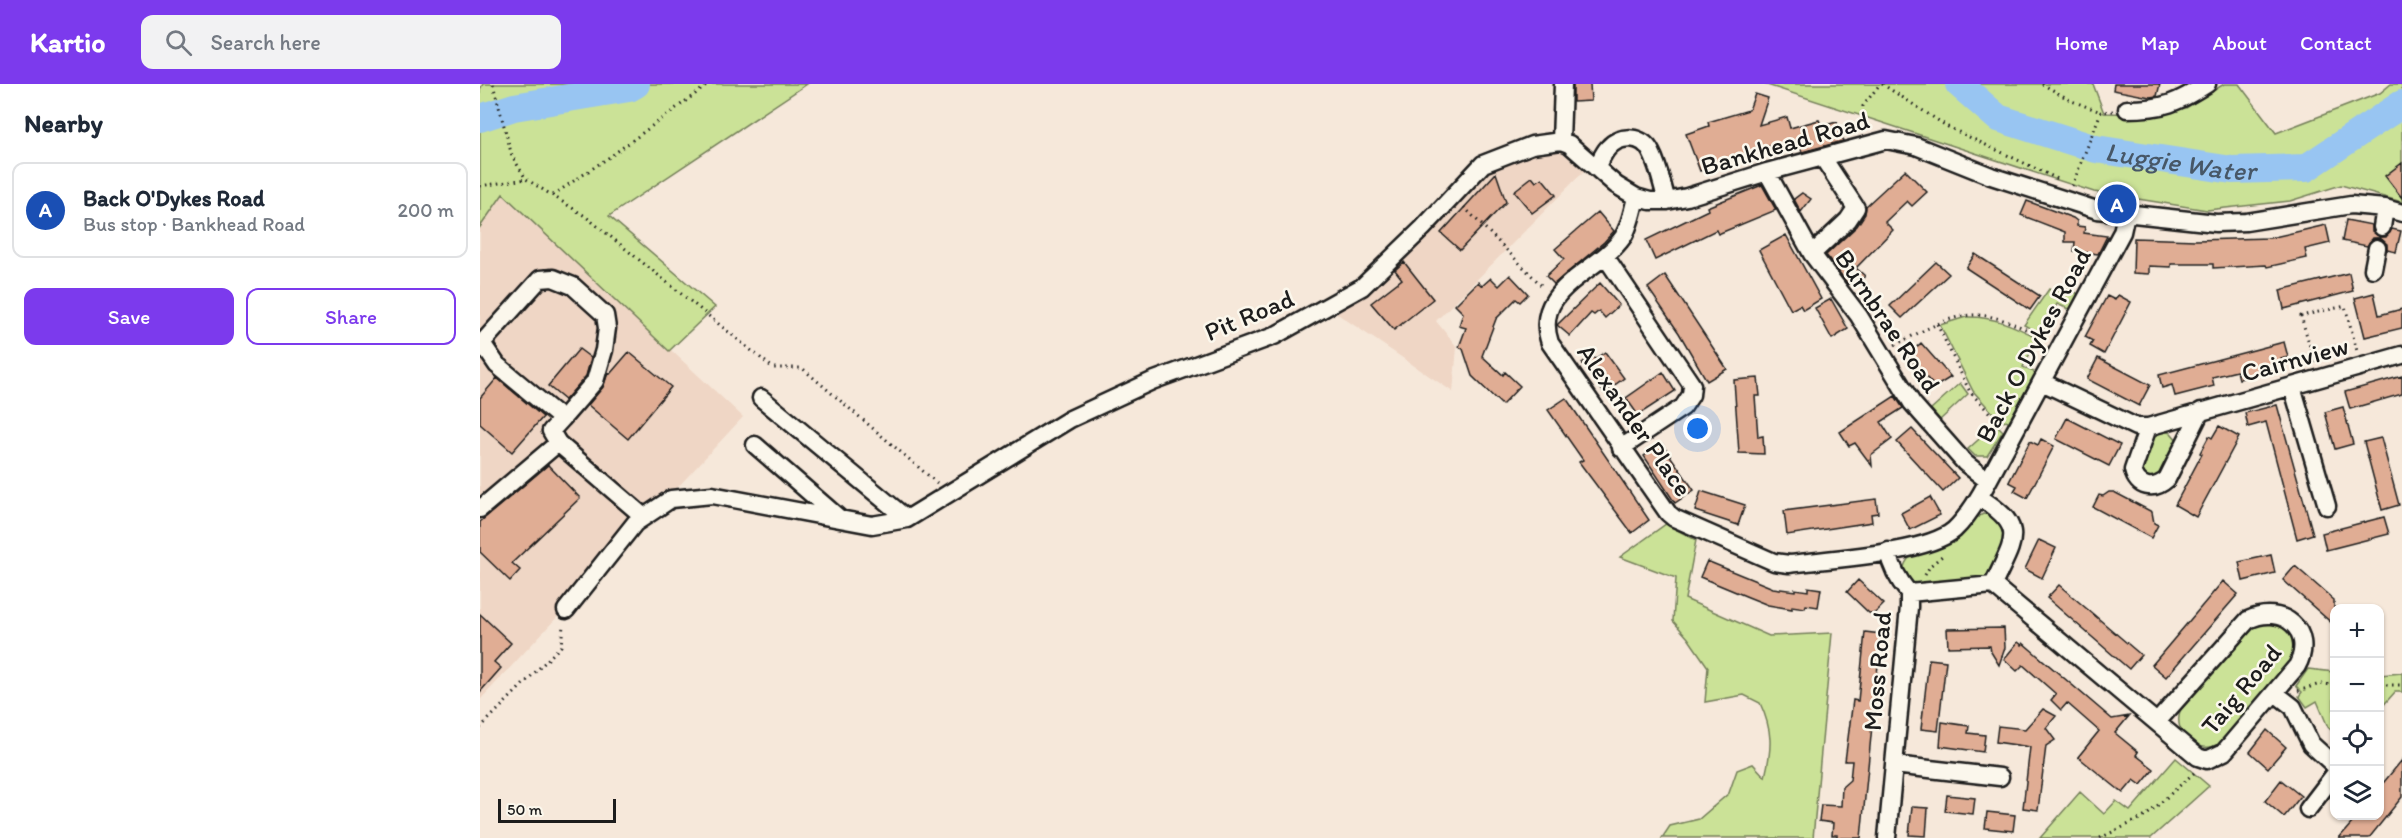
<!DOCTYPE html>
<meta charset="utf-8">
<style>
body{margin:0;font-family:Itim,sans-serif;background:#f2f2f3;color:#1f2937}
.controls{position:absolute;right:18px;bottom:18px;display:grid;overflow:hidden;border-radius:12px;box-shadow:0 2px 4px #0004}
.controls button{width:54px;height:54px;display:grid;place-items:center;padding:0;border:0;border-bottom:2px solid #e0e1e3;background:#fff;color:#1f2937;font:30px sans-serif}
.scale{position:absolute;left:18px;bottom:15px;width:118px;box-sizing:border-box;padding-left:6px;border:3px solid #1c1c1c;border-top:0;font-size:16px;line-height:21px;white-space:nowrap;color:#1c1c1c;-webkit-text-stroke:4px #fbf7ec;paint-order:stroke}
.you{position:absolute;left:1218px;top:345px;width:21px;height:21px;margin:-15px;border:4px solid #fff;border-radius:50%;background:#1a73e8;box-shadow:0 0 0 9px #1a73e833}
.badge{display:grid;place-items:center;width:39px;height:39px;border-radius:50%;background:#7c3aed;color:#fff;font-size:20px;font-weight:700}
.pin{position:absolute;translate:-50% -50%;border:3px solid #fff;box-shadow:0 2px 6px #0006}
.list{margin:0;padding:0;list-style:none}
h2{display:flex;justify-content:space-between;align-items:center;height:78px;margin:0;padding:0 24px;font-size:26px}
h2 small{font-size:20px;font-weight:400;color:#747a83}
.list li{display:grid;grid-template-columns:39px 1fr auto;gap:18px;align-items:center;box-sizing:border-box;height:96px;margin:0 12px 12px;padding:0 12px;border:2px solid #e0e1e3;border-radius:12px}
.list b{display:block;font-size:22px;white-space:nowrap}
.list p{margin:0;font-size:20px;white-space:nowrap;color:#747a83}
.list em{font-size:20px;font-style:normal;color:#747a83}
.actions{display:flex;gap:12px;padding:18px 24px}
.actions a{flex:1;padding:14px 0;border:2px solid #7c3aed;border-radius:12px;text-align:center;font-size:21px;color:#7c3aed}
.actions .main{background:#7c3aed;color:#fff}
.icon{flex:none;width:33px;height:33px;fill:none;stroke:currentColor;stroke-width:2;stroke-linecap:round;stroke-linejoin:round}
.map{position:relative;flex:none;width:1922px;height:754px;overflow:hidden}
header{display:flex;align-items:center;gap:36px;box-sizing:border-box;height:84px;padding:0 30px;background:#7c3aed;color:#fff}
header strong{font-size:28px}
nav{display:flex;gap:33px;margin-inline-start:auto;font-size:21px}
.search{width:420px;height:54px;background:#f2f2f3;display:flex;align-items:center;gap:15px;box-sizing:border-box;padding:0 21px;border-radius:12px;color:#747a83;font-size:22px}
main{display:flex}
aside{flex:1;background:#fff}
.map>svg:first-child{display:block}
.built{fill:#efd6c5}
.green{fill:#cbe297;stroke:#747f5a;stroke-width:1.5}
.lines{fill:none;stroke-linecap:round;stroke-linejoin:round}
.river{stroke:#98c5f2;stroke-width:28}
.building{fill:#e0ad94;stroke:#1c1c1c;stroke-width:1.5}
.minor-casing{stroke:#1c1c1c;stroke-width:21}
.path{stroke:#1c1c1c;stroke-width:3;stroke-dasharray:1.5 4.5;stroke-linecap:butt}
.minor{stroke:#fbf7ec;stroke-width:16}
.labels{text-anchor:middle;dominant-baseline:central;stroke-width:5;stroke-linejoin:round;paint-order:stroke}
.street-label{font-size:26px;fill:#1c1c1c;stroke:#fbf7ec}
.water-label{font-size:27px;font-style:italic;fill:#475767;stroke:#fbf7ec}
</style>
<header>
<strong>Kartio</strong>
<div class="search"><svg class="icon" aria-label="search" viewBox="0 0 24 24"><circle cx="10" cy="10" r="6"/><path d="M15 15l6 6"/></svg>Search here</div>
<nav><a>Home</a><a>Map</a><a>About</a><a>Contact</a></nav>
</header>
<main>
<aside>
<h2>Nearby<small></small></h2>
<ul class="list">
<li><span class="badge" style="background:#1a4fb4">A</span><div><b>Back O'Dykes Road</b><p>Bus stop · Bankhead Road</p></div><em>200 m</em></li>
</ul>
<div class="actions"><a class="main">Save</a><a>Share</a></div>
</aside>
<div class="map">
<svg width="1922" height="754" viewBox="0 0 1922 754">
<rect width="100%" height="100%" fill="#f6e8da"/>
<filter id="ink" filterUnits="userSpaceOnUse"><feTurbulence type="fractalNoise" baseFrequency=".0167" numOctaves="2"/><feDisplacementMap in="SourceGraphic" scale="12" xChannelSelector="R" yChannelSelector="G"/><feConvolveMatrix kernelMatrix="1 2 1 2 8 2 1 2 1" color-interpolation-filters="sRGB"/></filter>
<g filter="url(#ink)">
<path class="built" d="M1076 63 1104 87 956 237 977 263 973 308 856 229 921 176 1008 86Z
M23 110 263 333 0 616V143Z"/>
<path class="green" d="M3 0H327L129 132 235 223 189 267 23 110 0 143V5Z
M1284 0H1613L1624 29 1670 30 1706 24 1744 0H1759L1796 49 1900 9 1911 0H1922V118L1861 101 1810 117 1727 126 1614 108Z
M1582 201 1602 212 1593 227 1577 220 1561 250 1544 241 1569 205 1576 209Z
M1486 233C1513 232 1535 242 1558 254L1543 283 1556 289 1529 337 1521 338 1493 307 1460 241Z
M1480 299 1488 310 1460 336 1451 325Z
M1516 340 1523 347 1507 372H1495L1488 365Z
M1683 347 1691 349 1698 357 1684 390 1672 396 1662 391C1660 376 1669 353 1683 347Z
M1503 430 1514 431 1525 443 1524 460 1507 493 1437 500C1423 496 1420 484 1429 474Z
M1186 440 1216 456 1205 515 1289 552 1352 549 1333 754H1182L1190 742 1219 735 1249 709 1257 686 1273 680 1285 693C1292 664 1293 647 1280 619L1264 611 1225 618 1228 583 1208 554 1193 537 1196 494 1140 473Z
M1779 536 1803 540 1815 553 1814 576 1740 661C1716 670 1691 650 1701 624L1765 546Z
M1828 585 1854 588V649L1848 643 1837 617 1827 623 1819 612 1822 608 1816 602Z
M1922 589V608H1915L1900 625V591Z
M1696 674 1729 702 1671 754H1560L1600 708 1624 730 1636 717 1650 727Z"/>
<g class="lines">
<g class="river">
<path id="s1" d="M1479 0 1518 34 1616 65 1752 86 1826 84 1922 20"/>
<path d="M0 34 34 23 149 4 156 0"/>
</g>
</g>
<path class="building" d="M1093 0H1110L1111 17 1093 18Z
M1634 0H1680L1677 12 1670 13 1633 6Z
M1275 10 1288 14 1279 41 1307 33 1310 44 1339 36 1342 42 1357 38 1363 57 1322 68 1318 56 1291 64 1290 62 1220 87 1206 50 1229 42 1228 38 1269 26Z
M1922 79V114L1905 92Z
M1425 86 1447 108 1432 122 1427 117 1405 138 1413 146 1376 184 1385 192 1376 201 1371 196 1368 200 1346 171 1377 142 1385 130 1386 122Z
M1016 89 1026 118 980 166 961 149Z
M1052 93 1056 98 1062 94 1076 111 1052 129 1034 107Z
M1282 101 1296 126 1238 150 1236 146 1175 176 1166 156 1228 126 1227 123Z
M1322 109 1331 115 1321 128 1314 115Z
M1547 117 1593 134 1597 137V142L1605 143 1604 149 1627 152 1618 170 1594 167 1595 158H1585V148L1541 131Z
M1118 128 1134 147 1124 158 1074 200 1066 192 1084 175 1075 165Z
M1866 136 1892 141V147L1900 153H1906L1912 145 1921 147 1916 168 1907 166V160L1900 154H1893L1887 162 1862 157Z
M1846 141 1850 159 1825 165 1827 174 1787 183 1786 181 1733 184V180H1691V183L1669 182V190L1653 189 1654 154 1716 156 1790 154Z
M1306 151 1341 215 1323 226 1320 221 1311 226 1279 166Z
M1495 170 1560 212 1550 226 1486 184Z
M924 178 953 215 914 246 891 219 922 195 915 186Z
M1456 178 1469 190 1422 234 1410 222Z
M1869 189 1873 207 1804 225 1800 206Z
M1030 191 1048 210 1040 218 1036 215 1016 235 1002 272 1023 291 1025 288 1040 302 1022 321 992 292 983 265 979 263 986 244 979 242 983 229 975 221 998 198 1002 202 1011 194 1019 202Z
M1185 191 1247 285 1227 297 1199 249 1168 204Z
M1120 199 1139 221 1125 234 1119 227 1114 231 1111 229 1090 252 1077 241Z
M1894 209 1899 231 1922 225V244L1885 253 1875 214Z
M1638 211 1651 218 1624 270 1610 262 1613 257 1605 253 1627 212 1635 216Z
M1351 215 1368 245 1352 255 1335 224Z
M1804 258 1808 273 1801 275 1804 283 1759 295 1757 287 1732 293 1734 302 1695 312 1692 301 1682 304 1679 291Z
M1441 259 1471 293 1455 303 1427 272Z
M99 265 111 274 106 292 85 316 68 302Z
M149 268 191 303 148 355 108 321 123 303 128 289 130 290Z
M1125 268 1144 294 1124 309 1102 279 1112 272 1115 275Z
M1618 274 1670 301 1659 322 1607 295Z
M1183 288 1195 307 1158 331 1146 314Z
M1922 292V310L1870 325 1865 308Z
M17 294 63 333 32 368 0 340V314Z
M1278 294 1280 312H1275L1278 353 1283 352 1284 370 1259 369 1254 296Z
M1415 312 1423 324 1401 338 1412 355 1391 371 1392 382 1375 359 1369 362 1360 348Z
M1086 314 1169 436 1152 449 1099 378 1103 376 1068 326Z
M1797 321 1833 450 1817 455 1786 338 1768 343 1765 329Z
M1863 323 1873 360 1855 365 1845 328Z
M1587 334 1640 361 1629 382 1576 355Z
M1739 342 1759 353 1716 433 1695 421 1722 370 1720 369 1729 352 1732 354Z
M1432 345 1478 394 1463 408 1417 358Z
M1901 354 1919 421 1902 426 1884 358Z
M1561 355 1574 362 1547 414 1534 407 1537 402 1529 398 1550 357 1558 361Z
M1182 360 1214 406 1195 419 1164 372Z
M68 381 100 414 32 479 40 486 30 497 0 468V438Z
M1221 407 1265 421 1258 441 1215 427Z
M1629 408H1634L1672 428 1674 439 1678 441 1671 454 1613 423 1619 411 1623 412Z
M1450 413 1460 431 1430 446 1421 429Z
M1396 415 1398 429 1391 430 1392 438 1307 451 1304 427Z
M1904 433 1909 450 1846 466 1842 449Z
M1559 456 1576 464 1562 494 1545 485Z
M1791 471 1795 489 1763 497 1759 478Z
M1227 477 1293 504 1315 507V505L1328 507V503L1341 505 1338 523 1326 521 1325 524 1312 522V525L1288 521 1268 513 1220 493Z
M1815 482 1854 516V541L1803 496Z
M1378 496 1404 520 1395 529H1389L1367 508Z
M1743 497 1758 510 1686 593 1672 581Z
M1579 501 1661 571 1649 585 1567 514Z
M0 530 31 559 14 578 21 584 0 608Z
M1524 544 1525 564 1519 581 1511 568 1510 562 1468 563 1467 545Z
M1385 548 1401 550 1381 754H1357V751H1352L1353 739 1339 737 1341 721 1361 722 1362 703 1370 696 1372 677H1365L1373 616 1378 617Z
M1538 558 1542 561 1543 559 1632 635 1649 632 1635 649 1658 668 1656 671 1674 685 1661 701 1654 696 1643 709 1598 673 1619 647 1587 619 1581 626 1571 616 1576 610 1543 581 1537 587 1524 575Z
M1449 575 1466 577 1458 647 1441 645Z
M1563 625 1576 632 1566 644 1575 656 1566 662 1558 726 1543 724 1550 663 1516 658 1518 642 1545 645Z
M1462 638 1489 642 1488 649 1505 651 1503 668 1460 662Z
M1787 646 1806 663 1788 684 1770 668Z
M1922 676V713L1889 754H1859L1878 732H1899V704Z
M1801 696 1821 712 1804 733 1785 717Z
M1467 711 1495 714 1493 730 1465 727Z
M1432 723 1448 724 1446 752 1429 751Z
M1507 728 1535 731 1533 747 1505 744Z"/>
<g class="lines">
<g class="minor-casing">
<path id="minor" d="M1647 25C1684 25 1697 19 1727 0
M1081 57 1083 0
M1116 84C1120 78 1123 69 1128 64 1140 50 1163 51 1171 68 1179 83 1182 101 1187 117
M1287 88 1332 170 1379 232 1432 319 1485 379 1508 397
M1156 113C1153 126 1150 142 1143 153 1117 190 1051 204 1070 259L1188 429 1194 434 1294 478 1309 480C1348 475 1446 470 1474 446 1488 433 1499 414 1508 397L1642 148 1646 130
M1902 143 1905 124
M1332 170 1368 136 1376 124 1343 74
M1125 172 1212 301 1211 311 1203 323 1141 364
M1893 185 1897 164
M1562 298 1656 343H1668L1922 271
M1812 302 1847 422
M281 314 427 435
M82 335 115 297 124 266 127 244 125 231 93 202 73 194 60 195 2 259 17 281 82 335 71 347 78 359 164 433
M1668 343 1653 386C1657 404 1674 407 1687 395L1721 327
M275 361 359 434
M1499 413C1548 444 1534 455 1513 501
M0 425 78 359
M1429 509 1513 501 1718 673 1727 676 1744 668 1817 582C1836 547 1802 519 1768 536L1677 638
M86 526 155 439 191 415 232 411 392 441 427 435 590 335 672 297 794 252 882 203 943 144 1003 80 1052 61 1081 57 1089 60 1136 101 1156 113 1170 117H1187L1207 113 1287 88 1406 56 1436 62 1511 92 1617 126 1736 139 1766 138 1871 121 1905 124 1922 129
M1795 609 1813 623 1831 660 1854 681
M1414 681 1520 693
M1828 725 1854 691
M1407 754 1429 523V509C1419 497 1411 483 1408 467"/>
</g>
<path class="path" d="M13 0 32 72 46 95 105 132 293 284H322L457 399
M1402 0 1468 43 1580 96
M1562 0 1592 17 1621 28
M1382 47 1383 22 1400 0
M0 102 46 95
M1592 102 1621 28 1634 27
M73 111 131 72 229 0
M984 123 1064 204
M1457 240 1490 308 1521 341
M1415 261C1484 225 1496 219 1568 256
M1835 279 1821 232 1865 222 1877 267
M1445 491 1450 482 1462 472
M1900 601H1922
M1818 607 1840 600 1854 601
M0 644 81 562 83 541
M1620 754 1666 732 1716 687"/>
<use href="#minor" class="minor"/>
</g>
</g>
<g class="labels">
<g class="street-label">
<text transform="translate(1305 59) rotate(-16)">Bankhead Road</text>
<text transform="translate(769 231) rotate(-23)">Pit Road</text>
<text transform="translate(1408 237) rotate(56)">Burnbrae Road</text>
<text transform="translate(1553 261) rotate(-62)">Back O Dykes Road</text>
<text transform="translate(1815 275) rotate(-15)">Cairnview</text>
<text transform="translate(1155 336) rotate(55)">Alexander Place</text>
<text transform="translate(1397 587) rotate(-85)">Moss Road</text>
<text transform="translate(1761 605) rotate(-50)">Taig Road</text>
</g>
<g class="water-label">
<text stroke="none"><textPath href="#s1" startOffset="240">Luggie Water</textPath></text>
</g>
</g>
</svg>
<div class="controls">
<button>+</button>
<button>−</button>
<button><svg class="icon" aria-label="locate" viewBox="0 0 24 24"><circle cx="12" cy="12" r="6"/><path d="M12 2v4M12 18v4M2 12h4M18 12h4"/></svg></button>
<button><svg class="icon" aria-label="layers" viewBox="0 0 24 24"><path d="M12 4l9 5-9 5-9-5zM3 14l9 5 9-5"/></svg></button>
</div>
<div class="scale">50 m</div>
<div class="you"></div>
<div class="pin badge" style="left:1637px;top:120px;background:#1a4fb4">A</div>
</div>
</main>
